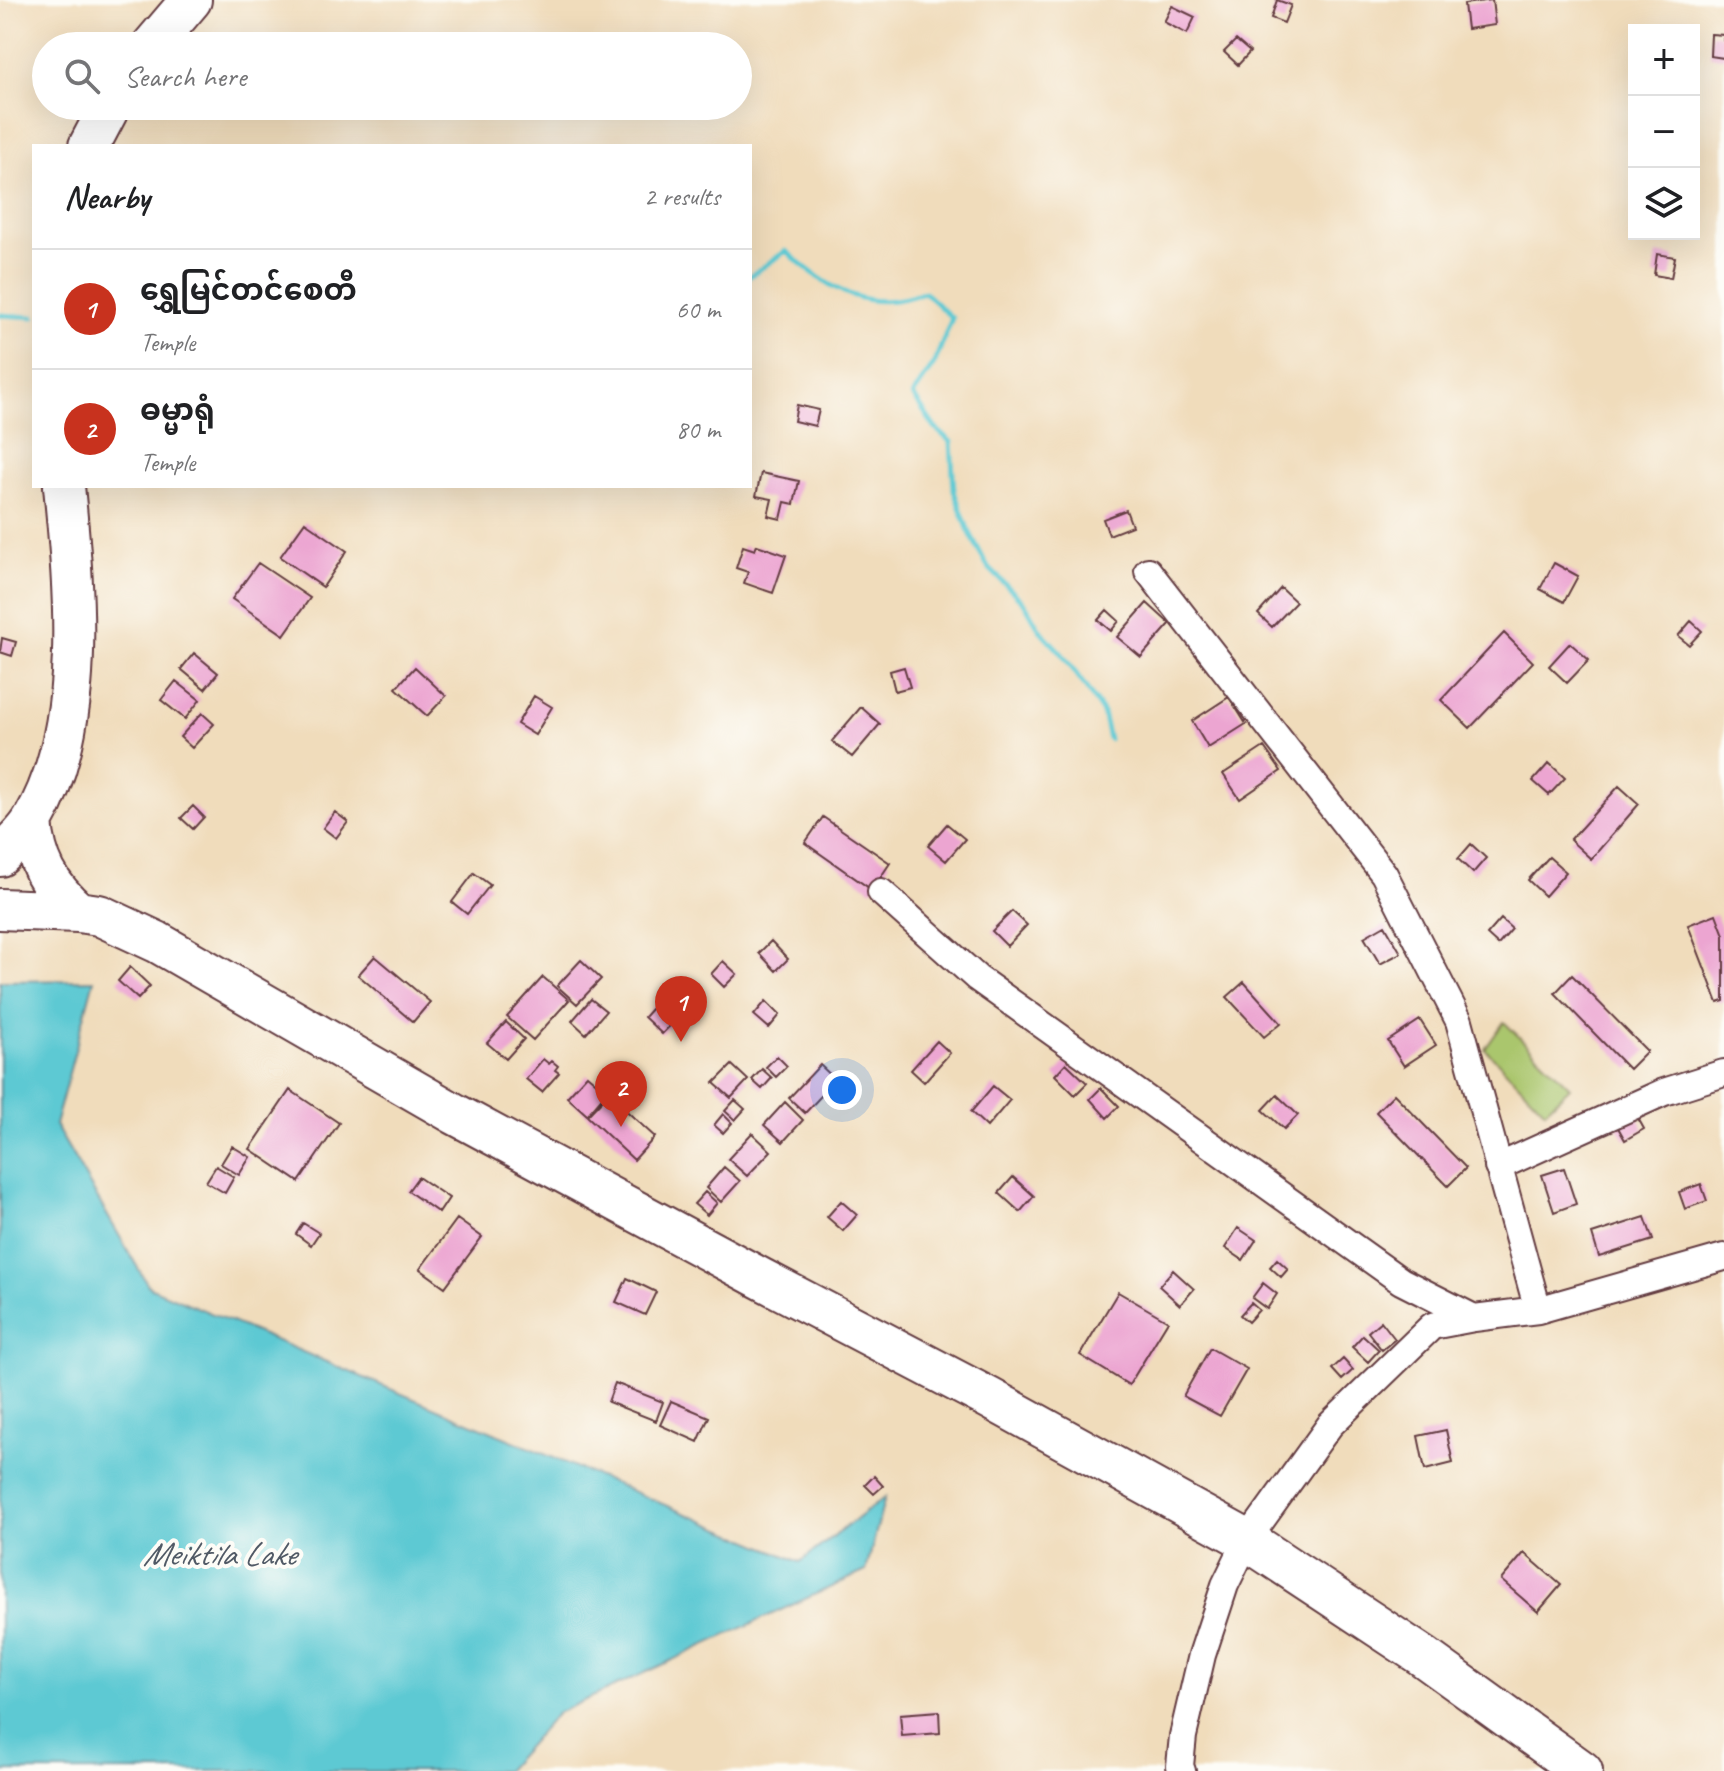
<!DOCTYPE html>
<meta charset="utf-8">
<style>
body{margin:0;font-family:Caveat,"Noto Sans Myanmar",sans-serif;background:#f2f2f2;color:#202124}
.controls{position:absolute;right:24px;top:24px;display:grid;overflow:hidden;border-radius:0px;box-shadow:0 8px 32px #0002}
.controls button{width:72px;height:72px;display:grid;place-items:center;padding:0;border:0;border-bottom:2px solid #e0e0e0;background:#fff;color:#202124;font:40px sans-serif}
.you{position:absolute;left:842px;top:1090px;width:28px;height:28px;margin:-20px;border:6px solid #fff;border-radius:50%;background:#1a73e8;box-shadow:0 0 0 12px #1a73e833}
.badge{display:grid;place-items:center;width:52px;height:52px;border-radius:50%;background:#c8321e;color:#fff;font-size:26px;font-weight:700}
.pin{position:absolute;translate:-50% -66px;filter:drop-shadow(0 2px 4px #0008)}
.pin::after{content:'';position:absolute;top:42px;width:28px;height:24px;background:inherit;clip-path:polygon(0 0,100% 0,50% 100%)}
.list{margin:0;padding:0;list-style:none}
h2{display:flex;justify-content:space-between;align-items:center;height:104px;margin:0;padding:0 32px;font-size:34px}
h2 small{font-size:26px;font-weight:400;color:#757577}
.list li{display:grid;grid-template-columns:52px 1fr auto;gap:24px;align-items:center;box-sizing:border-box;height:120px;padding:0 32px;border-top:2px solid #e0e0e0}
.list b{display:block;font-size:30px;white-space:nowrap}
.list p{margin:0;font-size:26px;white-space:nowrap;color:#757577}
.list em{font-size:26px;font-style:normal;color:#757577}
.icon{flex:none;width:44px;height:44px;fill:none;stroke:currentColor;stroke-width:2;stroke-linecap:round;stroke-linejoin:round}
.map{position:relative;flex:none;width:1724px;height:1771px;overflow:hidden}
.search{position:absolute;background:#fff;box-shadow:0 8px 32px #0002;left:32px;top:32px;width:720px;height:88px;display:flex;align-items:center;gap:20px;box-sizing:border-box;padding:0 28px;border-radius:44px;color:#757577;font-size:30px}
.panel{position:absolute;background:#fff;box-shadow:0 8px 32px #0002;left:32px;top:144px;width:720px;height:344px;border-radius:0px}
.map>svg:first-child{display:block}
.green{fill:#aac66d;stroke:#7a724c;stroke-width:2}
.water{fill:#5dc9d3;stroke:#54747f;stroke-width:2}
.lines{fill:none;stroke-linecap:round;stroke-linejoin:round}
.stream{stroke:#5dc9d3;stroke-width:5}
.building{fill:#eca5d1}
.minor-casing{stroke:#633b41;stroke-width:30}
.highway-casing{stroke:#633b41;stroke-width:44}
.minor{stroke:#fff;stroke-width:26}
.highway{stroke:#fff;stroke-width:40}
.labels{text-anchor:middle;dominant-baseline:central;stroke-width:8;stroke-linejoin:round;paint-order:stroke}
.water-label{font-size:34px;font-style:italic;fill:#515a66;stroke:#fdfcf7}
</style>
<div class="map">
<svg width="1724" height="1771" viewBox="0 0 1724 1771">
<rect width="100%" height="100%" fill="#fdfcf7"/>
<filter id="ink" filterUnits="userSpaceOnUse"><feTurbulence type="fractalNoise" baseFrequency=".0125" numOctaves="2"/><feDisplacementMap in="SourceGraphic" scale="16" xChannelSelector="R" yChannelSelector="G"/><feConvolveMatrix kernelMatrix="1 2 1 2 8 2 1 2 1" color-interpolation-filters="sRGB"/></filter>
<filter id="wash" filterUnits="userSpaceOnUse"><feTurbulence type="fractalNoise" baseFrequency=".006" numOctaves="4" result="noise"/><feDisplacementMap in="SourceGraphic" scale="32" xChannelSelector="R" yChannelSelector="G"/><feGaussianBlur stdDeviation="1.8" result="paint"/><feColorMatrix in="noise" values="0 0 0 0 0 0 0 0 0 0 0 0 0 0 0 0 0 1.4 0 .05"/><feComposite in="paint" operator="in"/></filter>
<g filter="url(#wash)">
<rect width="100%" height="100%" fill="#f0dcbb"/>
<path class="green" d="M1504 1022 1570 1087 1545 1111 1485 1049Z"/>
<path class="water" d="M94 980 55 1125 149 1287 800 1562 885 1497 866 1571 557 1713 505 1771H0V981Z"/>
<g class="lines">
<path class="stream" d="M750 276 786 251C827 288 868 316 924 292L952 318 934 364 913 395 935 428 951 442 954 491 968 529 987 566 1025 604 1040 630 1062 654 1082 682 1103 713 1109 739
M0 315 34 317"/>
</g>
<g id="blocks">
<path class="building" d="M1277 0 1291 5 1284 23 1271 18Z
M1492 0 1495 25 1467 29 1464 4Z
M1172 6 1195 17 1187 34 1164 22Z
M1711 34 1724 35V58L1710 56Z
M1236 40 1250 52 1238 65 1224 52Z
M1657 254 1675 257 1671 278 1654 275Z
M797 405 819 410 815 426 794 421Z
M761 473 799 481 794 504 785 502 781 519 768 516 772 499 756 496Z
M1126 510 1132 526 1109 535 1103 519Z
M305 522 347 551 323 587 280 557Z
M757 545 786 555 773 593 744 583 748 572 736 568 743 546 755 550Z
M258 563 310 598 284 635 232 599Z
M1554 563 1578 576 1564 602 1540 589Z
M1281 588 1296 602 1272 627 1258 614Z
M1147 603 1170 624 1141 657 1117 637Z
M1107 610 1119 621 1111 631 1098 620Z
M1691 621 1702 631 1689 645 1678 636Z
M1504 633 1533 662 1470 728 1441 700Z
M2 638 16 642 12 656 0 652Z
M1570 643 1589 660 1567 683 1549 666Z
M194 653 218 673 205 689 181 669Z
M415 667 446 696 427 716 396 688Z
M904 667 910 687 895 691 890 671Z
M176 681 200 700 185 719 161 700Z
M534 696 552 707 535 735 517 724Z
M1229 697 1246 724 1208 748 1192 721Z
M861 707 880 724 852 757 832 741Z
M202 713 214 724 192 748 180 737Z
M1264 747 1281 771 1240 799 1223 774Z
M1549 763 1565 778 1549 795 1533 781Z
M1619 786 1639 804 1591 859 1570 840Z
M193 806 204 817 193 829 181 818Z
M335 812 348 822 336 838 323 828Z
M823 817 890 863 872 890 805 843Z
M947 824 965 839 946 861 928 846Z
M1471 844 1486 858 1473 873 1458 859Z
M1549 857 1566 872 1545 896 1528 880Z
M474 873 490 885 467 914 452 902Z
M1012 911 1027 925 1007 946 992 931Z
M1716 914 1724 935V1001L1718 1003 1688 925Z
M1501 919 1512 929 1498 945 1487 935Z
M1385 925 1401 953 1380 964 1364 937Z
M771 941 788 959 776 971 759 953Z
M375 956 430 1002 413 1022 358 975Z
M581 960 601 979 577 1004 557 986Z
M723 961 737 974 724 987 711 974Z
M130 967 150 986 138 999 118 981Z
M1572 975 1647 1051 1629 1069 1555 993Z
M543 977 569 1000 533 1040 507 1017Z
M1244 982 1281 1023 1264 1037 1227 997Z
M591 999 606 1011 586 1034 572 1021Z
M660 999 679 1016 662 1034 644 1017Z
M766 1001 780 1015 769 1028 754 1015Z
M1420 1020 1436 1045 1404 1066 1388 1041Z
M506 1022 524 1039 506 1059 487 1043Z
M937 1041 950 1053 924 1082 911 1070Z
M777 1056 787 1066 776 1077 766 1067Z
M543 1059 549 1064 552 1061 558 1066 555 1070 559 1073 542 1092 526 1079Z
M1066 1063 1087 1083 1075 1095 1055 1075Z
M732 1065 748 1080 731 1098 714 1083Z
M820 1065 836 1080 805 1113 789 1098Z
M762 1069 772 1078 762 1089 752 1080Z
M587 1075 607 1092 587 1115 567 1097Z
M993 1086 1010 1100 987 1127 971 1112Z
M1101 1088 1119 1106 1107 1118 1090 1099Z
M290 1090 339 1123 299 1182 250 1149Z
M608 1094 655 1137 634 1160 587 1116Z
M1394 1094 1466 1168 1448 1186 1376 1112Z
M1277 1095 1298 1115 1284 1129 1263 1110Z
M735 1100 745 1109 735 1120 725 1111Z
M785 1102 803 1120 783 1142 764 1125Z
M1634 1111 1644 1129 1625 1140 1615 1122Z
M723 1114 732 1123 723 1133 714 1125Z
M752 1133 771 1151 747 1176 728 1159Z
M232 1146 250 1157 239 1175 221 1164Z
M216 1166 234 1177 225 1193 206 1182Z
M724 1167 740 1181 721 1202 706 1188Z
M1564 1168 1576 1204 1554 1212 1542 1175Z
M418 1177 449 1198 439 1213 408 1191Z
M1013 1177 1034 1196 1020 1212 999 1193Z
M1701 1184 1707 1201 1685 1209 1679 1192Z
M705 1192 717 1203 707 1215 694 1204Z
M841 1201 857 1215 843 1231 827 1217Z
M1645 1217 1653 1240 1599 1257 1592 1234Z
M457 1219 482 1237 445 1287 420 1269Z
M303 1223 319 1233 311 1245 296 1234Z
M1238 1228 1256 1240 1243 1260 1225 1248Z
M1277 1259 1288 1269 1281 1277 1270 1267Z
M1173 1270 1194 1289 1180 1305 1159 1286Z
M627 1278 656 1292 645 1315 616 1302Z
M1263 1283 1277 1294 1267 1309 1252 1298Z
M1118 1292 1168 1321 1129 1385 1080 1355Z
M1251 1303 1259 1310 1248 1322 1240 1315Z
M1381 1321 1395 1339 1382 1350 1368 1332Z
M1363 1335 1379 1350 1368 1362 1352 1347Z
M1210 1348 1247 1369 1220 1416 1183 1396Z
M1343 1359 1353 1370 1342 1380 1332 1369Z
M615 1383 663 1402 656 1421 608 1402Z
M671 1401 709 1417 698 1442 660 1425Z
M1446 1430 1453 1463 1425 1470 1418 1436Z
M874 1476 883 1486 874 1494 865 1485Z
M1524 1553 1561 1585 1538 1612 1501 1580Z
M939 1711 940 1733 902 1736 900 1714Z"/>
</g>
</g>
<g filter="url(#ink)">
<use href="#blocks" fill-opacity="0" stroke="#633b41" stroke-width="2"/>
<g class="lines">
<g class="minor-casing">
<path id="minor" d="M1148 571 1384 874 1459 1021 1538 1310
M881 892 977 978 1401 1281 1474 1318
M1498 1167 1664 1092 1724 1073
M1182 1771 1180 1766 1183 1736 1202 1655 1225 1585 1247 1540 1330 1425 1432 1326 1474 1318 1538 1310 1724 1257"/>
</g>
<g class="highway-casing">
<path id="highway" d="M152 46 191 0
M89 146 110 106
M32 822C35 860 49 887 78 912
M0 856C12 845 25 834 33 820 88 727 74 589 64 486
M0 909 78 912 99 915 157 942 455 1114 760 1278 989 1398 1247 1540 1424 1657 1582 1771"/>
</g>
<use href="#minor" class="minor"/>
<use href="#highway" class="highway"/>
</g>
</g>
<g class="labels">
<g class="water-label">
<text x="219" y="1553">Meiktila Lake</text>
</g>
</g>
</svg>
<div class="controls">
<button>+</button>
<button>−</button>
<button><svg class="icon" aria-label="layers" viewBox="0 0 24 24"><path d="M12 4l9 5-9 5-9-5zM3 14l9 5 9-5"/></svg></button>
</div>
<div class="you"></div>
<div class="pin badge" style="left:681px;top:1042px">1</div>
<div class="pin badge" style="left:621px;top:1127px">2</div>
<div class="search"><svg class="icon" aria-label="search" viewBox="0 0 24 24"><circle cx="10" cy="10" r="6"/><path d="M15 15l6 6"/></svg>Search here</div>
<section class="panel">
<h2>Nearby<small>2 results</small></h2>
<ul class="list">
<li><span class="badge">1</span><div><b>ရွှေမြင်တင်စေတီ</b><p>Temple</p></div><em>60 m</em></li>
<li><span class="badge">2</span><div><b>ဓမ္မာရုံ</b><p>Temple</p></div><em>80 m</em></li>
</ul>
</section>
</div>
